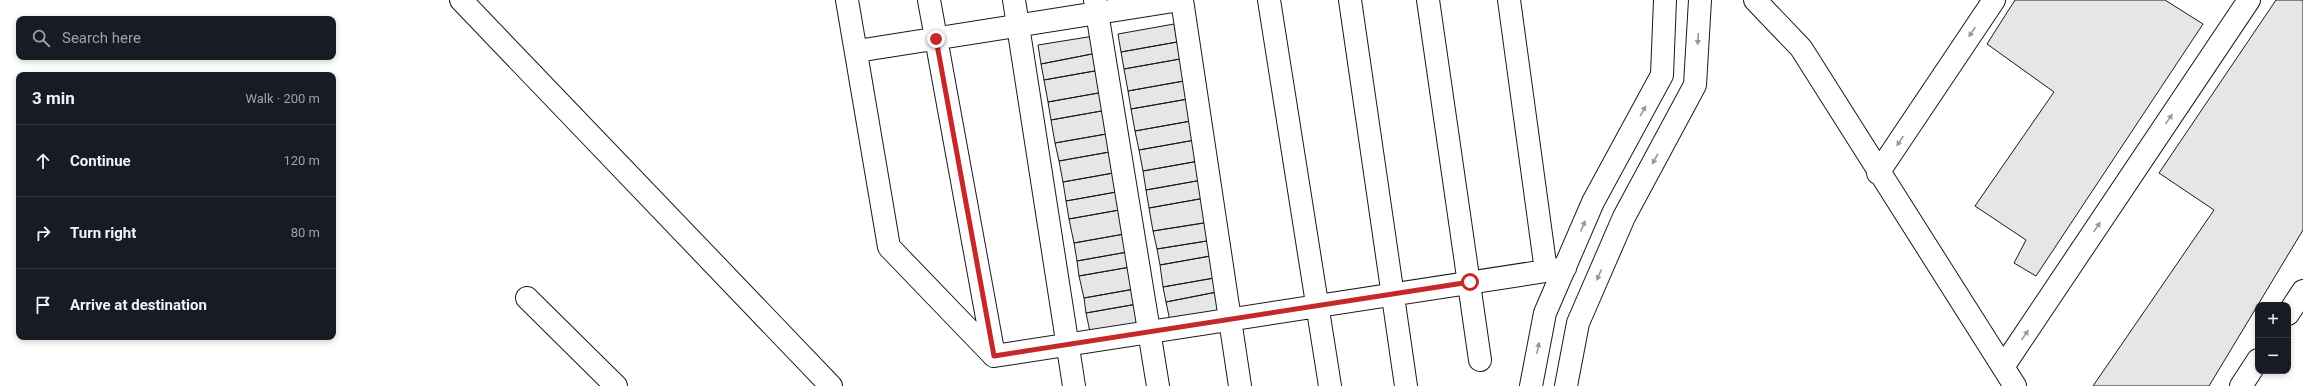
<!DOCTYPE html>
<meta charset="utf-8">
<style>
body{margin:0;font-family:Roboto,sans-serif;background:#242831;color:#f1f3f6}
.controls{position:absolute;right:12px;bottom:12px;display:grid;overflow:hidden;border-radius:8px;box-shadow:0 2px 6px #0003}
.controls button{width:36px;height:36px;display:grid;place-items:center;padding:0;border:0;border-bottom:1px solid #363941;background:#171b24;color:#f1f3f6;font:20px sans-serif}
.stop{position:absolute;width:12px;height:12px;margin:-9px;border:3px solid #c62828;border-radius:50%;background:#fff}
.stop.end{background:#c62828;border-color:#fff;box-shadow:0 1px 4px #0008}
.list{margin:0;padding:0;list-style:none}
h2{display:flex;justify-content:space-between;align-items:center;height:52px;margin:0;padding:0 16px;font-size:17px}
h2 small{font-size:13px;font-weight:400;color:#9ea1a6}
.list li{display:grid;grid-template-columns:26px 1fr auto;gap:12px;align-items:center;box-sizing:border-box;height:72px;padding:0 16px;border-top:1px solid #363941}
.list b{display:block;font-size:15px;white-space:nowrap}
.list em{font-size:13px;font-style:normal;color:#9ea1a6}
.icon{flex:none;width:22px;height:22px;fill:none;stroke:currentColor;stroke-width:2;stroke-linecap:round;stroke-linejoin:round}
.map{position:relative;flex:none;width:2303px;height:386px;overflow:hidden}
.search{position:absolute;background:#171b24;box-shadow:0 2px 6px #0003;left:16px;top:16px;width:320px;height:44px;display:flex;align-items:center;gap:10px;box-sizing:border-box;padding:0 14px;border-radius:8px;color:#9ea1a6;font-size:15px}
.panel{position:absolute;background:#171b24;box-shadow:0 2px 6px #0003;left:16px;top:72px;width:320px;height:268px;border-radius:8px}
.map>svg:first-child{display:block}
.building{fill:#e6e6e6;stroke:#1a1a1a}
.lines{fill:none;stroke-linecap:round;stroke-linejoin:round}
.minor-casing{stroke:#1a1a1a;stroke-width:24}
.major-casing{stroke:#1a1a1a;stroke-width:24}
.minor{stroke:#fff;stroke-width:22}
.major{stroke:#fff;stroke-width:22}
.oneway{fill:#989898}
.route{stroke:#c62828;stroke-width:5}
</style>
<div class="map">
<svg width="2303" height="386" viewBox="0 0 2303 386">
<rect width="100%" height="100%" fill="#fff"/>
<path class="building" d="M2015 0H2165L2203 24 2036 276 2014 263 2026 240 1975 206 2054 92 1987 44Z
M2276 0H2303V230L2209 386H2093L2214 210 2159 173Z
M1174 24 1177 42 1121 52 1118 34Z
M1094 36 1097 53 1041 64 1038 45Z
M1177 42 1180 59 1124 69 1121 52Z
M1097 53 1100 70 1044 80 1041 64Z
M1180 59 1184 81 1128 91 1124 69Z
M1100 70 1104 92 1048 102 1044 80Z
M1184 81 1188 99 1131 109 1128 91Z
M1104 92 1107 110 1051 120 1048 102Z
M1188 99 1191 121 1135 131 1131 109Z
M1107 110 1112 133 1055 143 1051 120Z
M1191 121 1195 140 1139 150 1135 131Z
M1112 133 1115 151 1059 161 1055 143Z
M1195 140 1199 161 1143 171 1139 150Z
M1115 151 1119 172 1063 182 1059 161Z
M1199 161 1202 180 1146 190 1143 171Z
M1119 172 1122 191 1066 201 1063 182Z
M1202 180 1205 198 1149 208 1146 190Z
M1122 191 1125 209 1069 219 1066 201Z
M1205 198 1210 222 1153 231 1149 208Z
M1125 209 1130 233 1074 243 1069 219Z
M1210 222 1213 240 1157 249 1153 231Z
M1130 233 1133 251 1077 261 1074 243Z
M1213 240 1216 255 1160 265 1157 249Z
M1133 251 1136 266 1079 276 1077 261Z
M1216 255 1220 277 1163 287 1160 265Z
M1136 266 1140 288 1084 298 1079 276Z
M1220 277 1222 291 1166 302 1163 287Z
M1140 288 1143 303 1086 313 1084 298Z
M1222 291 1226 311 1170 321 1166 302Z
M1143 303 1146 323 1090 332 1086 313Z"/>
<g class="lines">
<g class="minor-casing">
<path id="minor" d="M461 0 831 386
M847 0 889 247 994 356 1565 268
M929 0 994 356
M1014 0 1074 386
M1095 0 1158 386
M1182 0 1240 386
M1269 0 1330 386
M1350 0 1406 386
M1428 0 1480 360
M1509 0 1546 271
M1755 0 1801 48 2015 386
M857 51 1180 0
M1878 173 1994 0
M527 298 616 386
M2288 314 2303 291
M2003 367 2249 0
M2241 386 2258 360"/>
</g>
<g class="major-casing">
<path id="major" d="M1531 386 1545 313 1593 202 1662 75 1665 0
M1566 386 1578 323 1624 217 1695 85 1700 0"/>
</g>
<use href="#minor" class="minor"/>
<use href="#major" class="major"/>
</g>
<defs><path id="oneway-solid" d="M-6-.8H1V-3.2L6.5 0L1 3.2V.8H-6Z"/></defs>
<g class="oneway">
<use href="#oneway-solid" transform="translate(1972 32) rotate(124)"/>
<use href="#oneway-solid" transform="translate(1698 39) rotate(94)"/>
<use href="#oneway-solid" transform="translate(1643 111) rotate(-61)"/>
<use href="#oneway-solid" transform="translate(2169 119) rotate(-56)"/>
<use href="#oneway-solid" transform="translate(1900 141) rotate(124)"/>
<use href="#oneway-solid" transform="translate(1655 159) rotate(119)"/>
<use href="#oneway-solid" transform="translate(1583 226) rotate(-67)"/>
<use href="#oneway-solid" transform="translate(2097 227) rotate(-56)"/>
<use href="#oneway-solid" transform="translate(1599 275) rotate(113)"/>
<use href="#oneway-solid" transform="translate(2025 335) rotate(-56)"/>
<use href="#oneway-solid" transform="translate(1538 348) rotate(-79)"/>
</g>
<g class="lines">
<path class="route" d="M936 39 994 356 1470 282"/>
</g>
</svg>
<div class="controls">
<button>+</button>
<button>−</button>
</div>
<div class="stop" style="left:1470px;top:282px"></div>
<div class="stop end" style="left:936px;top:39px"></div>
<div class="search"><svg class="icon" aria-label="search" viewBox="0 0 24 24"><circle cx="10" cy="10" r="6"/><path d="M15 15l6 6"/></svg>Search here</div>
<section class="panel">
<h2>3 min<small>Walk · 200 m</small></h2>
<ul class="list">
<li><svg class="icon" aria-label="ahead" viewBox="0 0 24 24"><path d="M12 20V5M6 11l6-6 6 6"/></svg><div><b>Continue</b></div><em>120 m</em></li>
<li><svg class="icon" aria-label="right" viewBox="0 0 24 24"><path d="M7 20v-9h11M14 6l5 5-5 5"/></svg><div><b>Turn right</b></div><em>80 m</em></li>
<li><svg class="icon" aria-label="arrive" viewBox="0 0 24 24"><path d="M6 21V4h12l-3 4 3 4H6"/></svg><div><b>Arrive at destination</b></div></li>
</ul>
</section>
</div>
